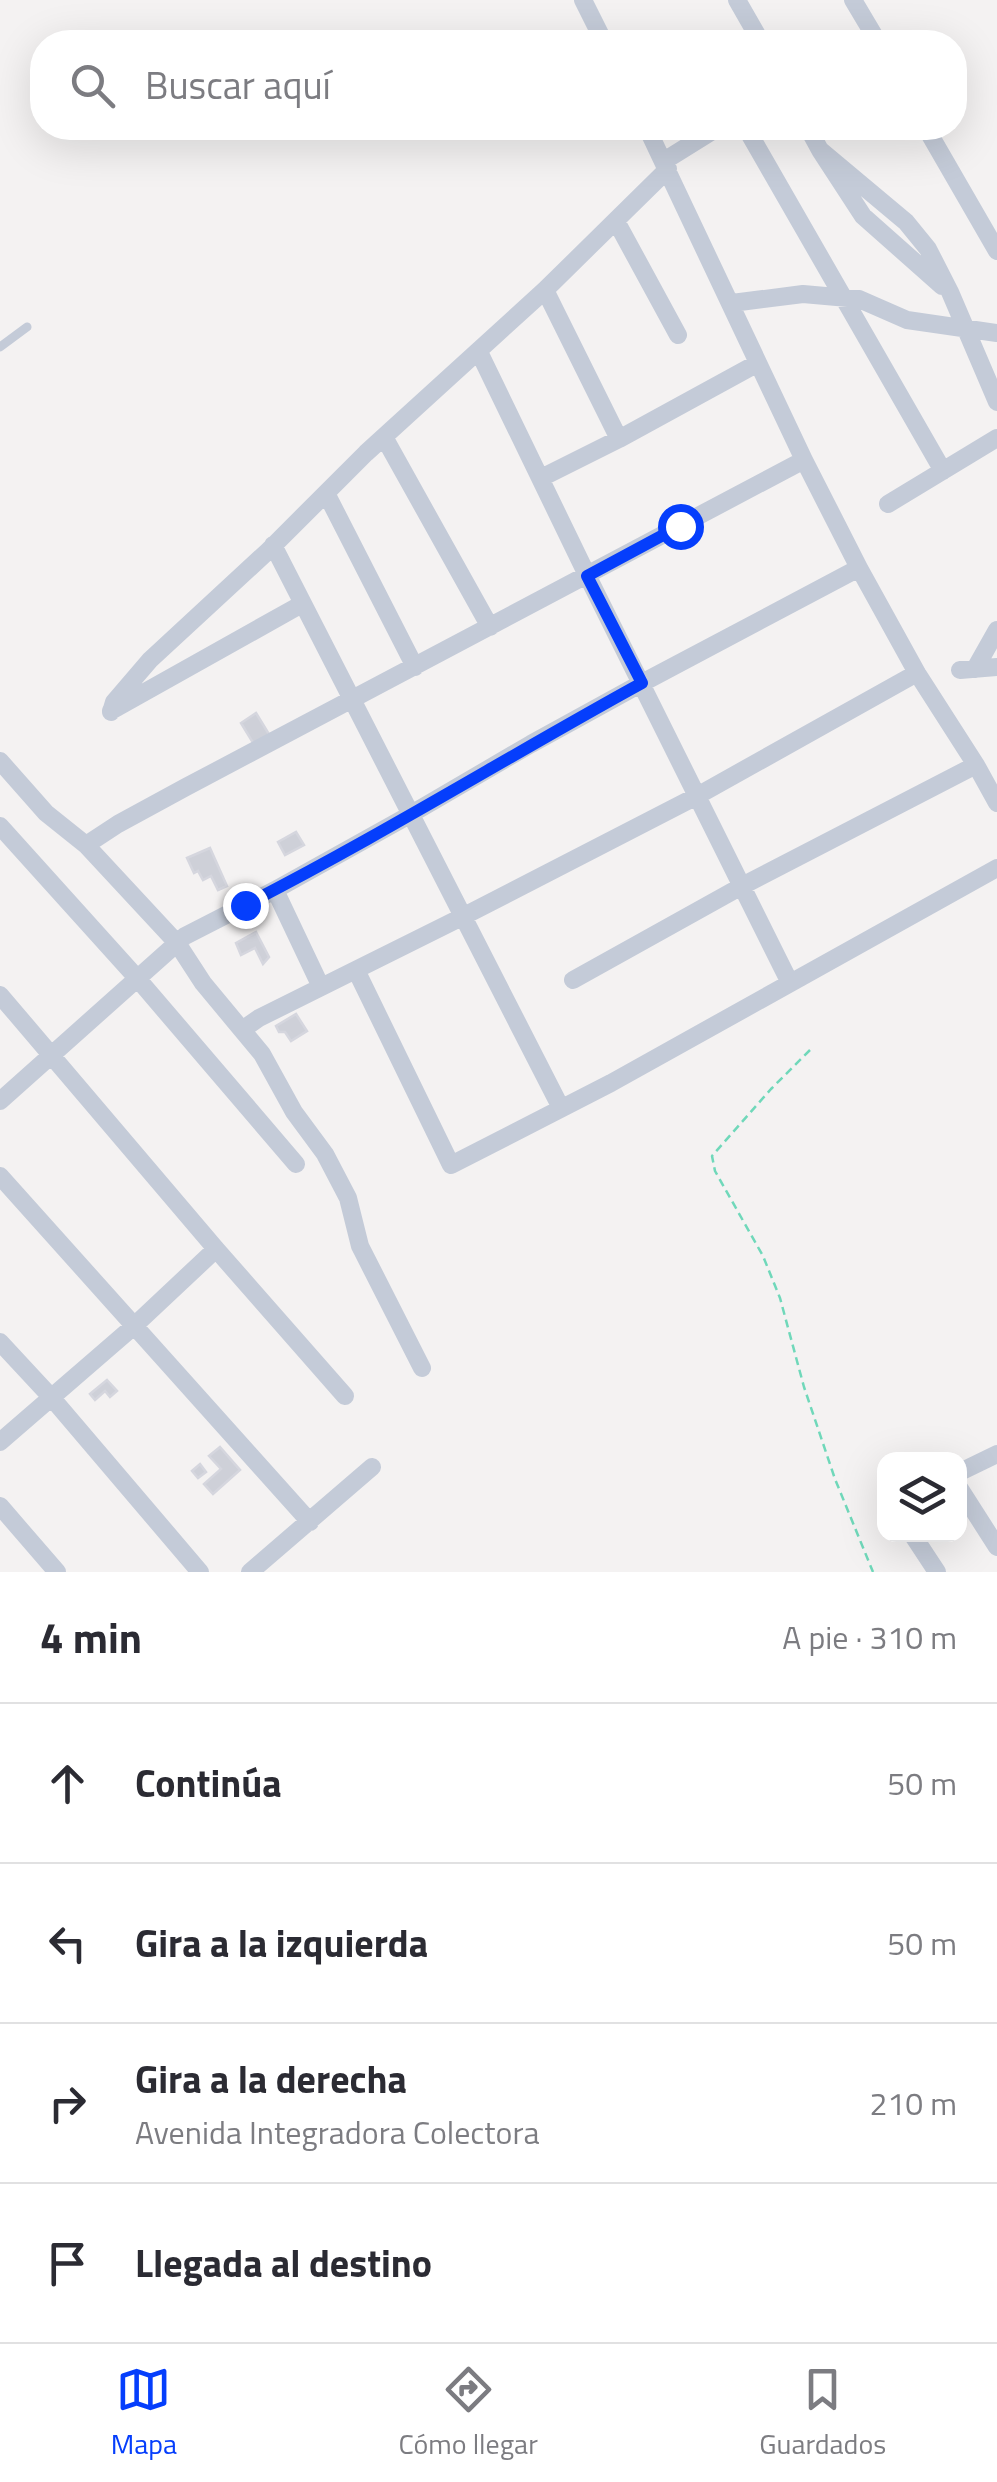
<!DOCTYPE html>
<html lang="es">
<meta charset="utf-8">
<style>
body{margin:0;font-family:"Titillium Web",sans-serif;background:#f2f2f3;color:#2b2b33}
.controls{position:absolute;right:30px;bottom:30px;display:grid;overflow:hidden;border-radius:20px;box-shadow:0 10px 40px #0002}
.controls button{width:90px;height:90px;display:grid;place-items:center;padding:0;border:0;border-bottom:2px solid #e1e1e2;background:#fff;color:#2b2b33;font:50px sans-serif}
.stop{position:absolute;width:30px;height:30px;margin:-22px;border:8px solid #053efc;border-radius:50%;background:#fff}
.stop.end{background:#053efc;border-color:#fff;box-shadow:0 2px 10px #0008}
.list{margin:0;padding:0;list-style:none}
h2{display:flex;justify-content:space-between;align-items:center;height:130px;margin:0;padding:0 40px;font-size:42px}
h2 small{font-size:32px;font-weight:400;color:#7c7c81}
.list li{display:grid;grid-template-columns:65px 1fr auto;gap:30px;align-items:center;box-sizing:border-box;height:160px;padding:0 40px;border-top:2px solid #e1e1e2}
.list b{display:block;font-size:38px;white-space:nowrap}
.list p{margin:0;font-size:32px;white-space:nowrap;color:#7c7c81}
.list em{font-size:32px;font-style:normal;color:#7c7c81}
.icon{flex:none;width:55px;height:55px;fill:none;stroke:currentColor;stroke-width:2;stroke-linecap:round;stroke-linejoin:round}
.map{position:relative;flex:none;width:997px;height:1572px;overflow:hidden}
.search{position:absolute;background:#fff;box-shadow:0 10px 40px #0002;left:30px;right:30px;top:30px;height:110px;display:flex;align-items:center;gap:25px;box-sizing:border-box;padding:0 35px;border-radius:40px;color:#7c7c81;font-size:38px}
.sheet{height:770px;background:#fff}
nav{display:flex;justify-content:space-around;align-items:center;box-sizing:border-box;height:140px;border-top:2px solid #e1e1e2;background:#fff;font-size:28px;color:#7c7c81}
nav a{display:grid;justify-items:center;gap:5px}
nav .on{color:#053efc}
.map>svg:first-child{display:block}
.building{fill:#ced0d8;stroke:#d5d6de;stroke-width:2.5}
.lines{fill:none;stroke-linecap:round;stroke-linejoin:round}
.path{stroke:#70d8ba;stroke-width:2.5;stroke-dasharray:8 5;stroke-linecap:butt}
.service{stroke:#c4cbd8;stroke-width:9}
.minor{stroke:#c4cbd8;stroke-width:18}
.route{stroke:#053efc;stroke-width:12}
</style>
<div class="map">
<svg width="997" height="1572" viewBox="0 0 997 1572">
<rect width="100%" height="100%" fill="#f4f2f2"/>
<path class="building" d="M256 713 270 736 255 746 241 723Z
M296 832 304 845 285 855 278 842Z
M210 848 227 886 218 890 211 876 203 880 198 871 194 873 187 858Z
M256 932 269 957 263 964 255 948 241 955 236 943Z
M296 1014 307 1031 291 1041 285 1032H279L276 1026Z
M107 1380 117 1391 110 1397 105 1391 95 1400 90 1394Z
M220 1447 240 1470 213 1494 204 1484 221 1469 209 1456Z
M200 1464 206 1472 198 1478 192 1471Z"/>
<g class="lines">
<path class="path" d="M810 1050 771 1089 712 1156 715 1171 763 1256 780 1298 804 1387 835 1479 873 1572"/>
<path class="service" d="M0 347 27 327"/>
<path class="minor" d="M583 0 604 42
M737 0 761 42
M853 0 878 42
M647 128 804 460 859 568 917 673 976 765 997 803
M746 128 943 471
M808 128 820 150 863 216 942 286
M926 128 997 251
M820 150 906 222 928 249 950 292 997 402
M664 161 717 128
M616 221 678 335
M545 290 619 439
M732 303 803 294 859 299 907 320 997 333
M479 352 587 575 790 983
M384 437 490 627
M541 478 619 439 758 363
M326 493 415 667
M888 504 997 438
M273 545 561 1108
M975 669 997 630
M960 670 997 667
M111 711 302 604
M111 712 114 702 150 660 268 551 366 453 545 290 668 169
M0 761 46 813 86 845 177 943 203 983 242 1030 259 1018 462 917 697 796 917 673
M0 826 137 978 296 1164
M86 845 118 824 186 787 804 460
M275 890 321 987
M356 970 451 1165 611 1083 997 868
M573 980 742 886 976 765
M0 995 216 1249 345 1396
M242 1030 262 1054 294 1112 325 1154 348 1198 360 1246 422 1368
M0 1101 185 936 275 890 406 817 531 744 642 683 859 568
M0 1176 310 1522
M0 1342 51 1397 200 1572
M0 1442 134 1326 216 1249
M960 1472 997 1454
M960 1489 997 1547
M0 1506 57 1572
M912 1534 937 1572
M250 1572 372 1467"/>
</g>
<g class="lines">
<path class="route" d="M245 905C380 836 509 756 642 683L587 576 680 526"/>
</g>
</svg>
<div class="controls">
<button><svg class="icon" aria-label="layers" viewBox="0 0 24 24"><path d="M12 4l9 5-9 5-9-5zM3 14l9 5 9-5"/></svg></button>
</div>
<div class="stop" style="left:680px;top:526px"></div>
<div class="stop end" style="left:245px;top:905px"></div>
<div class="search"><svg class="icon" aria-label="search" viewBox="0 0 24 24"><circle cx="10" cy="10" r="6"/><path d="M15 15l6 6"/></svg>Buscar aquí</div>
</div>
<section class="sheet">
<h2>4 min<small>A pie · 310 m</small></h2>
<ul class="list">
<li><svg class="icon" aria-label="ahead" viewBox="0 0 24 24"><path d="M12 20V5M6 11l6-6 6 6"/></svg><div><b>Continúa</b></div><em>50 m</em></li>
<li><svg class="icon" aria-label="left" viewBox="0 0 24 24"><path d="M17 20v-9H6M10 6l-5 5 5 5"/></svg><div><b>Gira a la izquierda</b></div><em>50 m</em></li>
<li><svg class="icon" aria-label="right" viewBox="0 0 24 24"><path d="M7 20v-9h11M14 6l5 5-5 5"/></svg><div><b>Gira a la derecha</b><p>Avenida Integradora Colectora</p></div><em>210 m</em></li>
<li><svg class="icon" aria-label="arrive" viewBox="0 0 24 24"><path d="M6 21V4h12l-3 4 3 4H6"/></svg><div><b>Llegada al destino</b></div></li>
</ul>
</section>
<nav>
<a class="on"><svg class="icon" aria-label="map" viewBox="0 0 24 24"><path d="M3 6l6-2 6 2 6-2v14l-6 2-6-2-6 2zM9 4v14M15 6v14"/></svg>Mapa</a>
<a><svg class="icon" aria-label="directions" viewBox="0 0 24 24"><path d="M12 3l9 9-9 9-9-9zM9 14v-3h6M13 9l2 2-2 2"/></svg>Cómo llegar</a>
<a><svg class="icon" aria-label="saved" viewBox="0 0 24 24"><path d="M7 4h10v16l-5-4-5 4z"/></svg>Guardados</a>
</nav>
